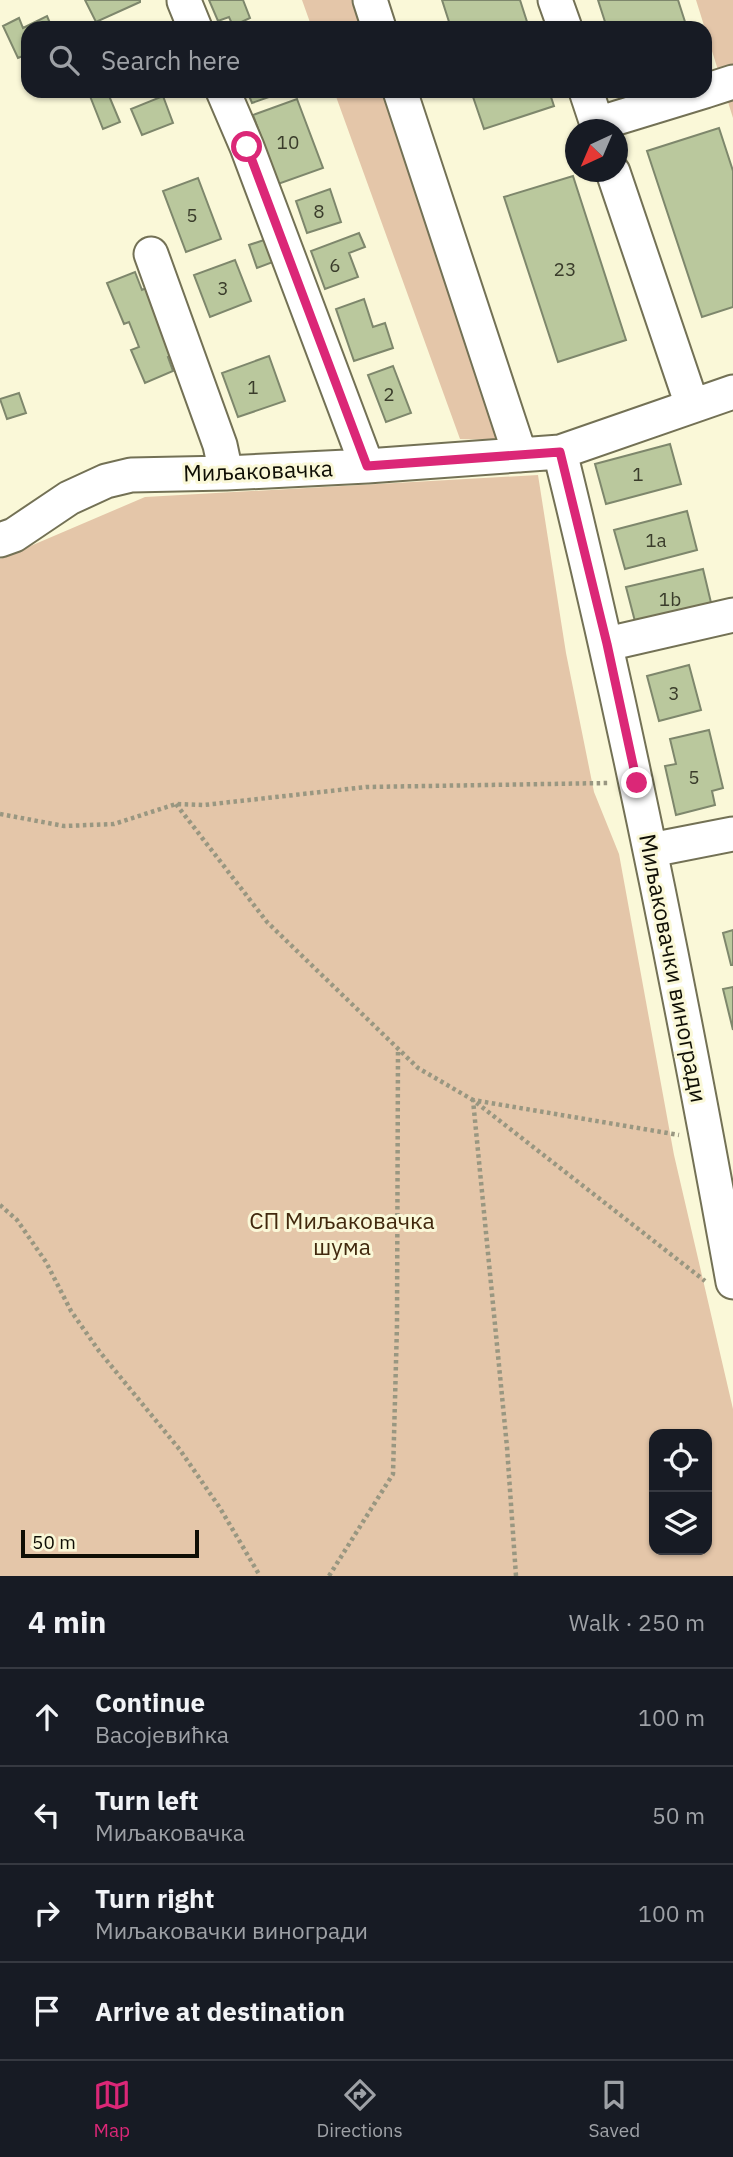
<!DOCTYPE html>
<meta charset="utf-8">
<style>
body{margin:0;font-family:"IBM Plex Sans",sans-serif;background:#242831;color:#f1f3f6}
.controls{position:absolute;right:21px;bottom:21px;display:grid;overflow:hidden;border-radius:14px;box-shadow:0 2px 5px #0004}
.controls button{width:63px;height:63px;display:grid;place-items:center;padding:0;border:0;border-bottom:2px solid #363941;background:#171b24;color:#f1f3f6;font:35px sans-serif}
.compass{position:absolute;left:565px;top:119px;width:63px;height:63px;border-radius:50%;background:#171b24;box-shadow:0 2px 5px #0004;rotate:224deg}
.scale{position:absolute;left:21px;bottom:18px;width:178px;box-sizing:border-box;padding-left:7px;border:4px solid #0f0e05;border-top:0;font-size:19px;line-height:24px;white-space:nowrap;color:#0f0e05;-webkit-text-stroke:5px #faf8d8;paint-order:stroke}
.stop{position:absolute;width:21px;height:21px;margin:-16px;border:5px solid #db2777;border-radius:50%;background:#fff}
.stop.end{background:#db2777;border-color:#fff;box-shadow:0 2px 7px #0008}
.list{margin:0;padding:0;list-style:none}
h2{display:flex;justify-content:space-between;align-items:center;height:91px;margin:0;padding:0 28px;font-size:30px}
h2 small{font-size:23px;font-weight:400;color:#9ea1a6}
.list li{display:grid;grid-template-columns:46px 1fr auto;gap:21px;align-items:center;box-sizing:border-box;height:98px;padding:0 28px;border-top:2px solid #363941}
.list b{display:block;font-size:26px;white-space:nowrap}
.list p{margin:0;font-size:23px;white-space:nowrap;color:#9ea1a6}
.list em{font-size:23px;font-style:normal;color:#9ea1a6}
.icon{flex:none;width:38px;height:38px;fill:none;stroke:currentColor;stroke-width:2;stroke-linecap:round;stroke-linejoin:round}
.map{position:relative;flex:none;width:733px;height:1576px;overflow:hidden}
.search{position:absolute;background:#171b24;box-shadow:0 2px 5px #0004;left:21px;right:21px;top:21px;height:77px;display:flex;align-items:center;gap:18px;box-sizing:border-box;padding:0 24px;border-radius:21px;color:#9ea1a6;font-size:26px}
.sheet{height:483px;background:#171b24}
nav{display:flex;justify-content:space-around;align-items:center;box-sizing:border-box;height:98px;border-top:2px solid #363941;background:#171b24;font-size:19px;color:#9ea1a6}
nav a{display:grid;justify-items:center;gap:4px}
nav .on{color:#db2777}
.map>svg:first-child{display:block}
.green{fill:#e4c6a9;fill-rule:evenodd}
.building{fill:#bac89d;stroke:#7e876c;stroke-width:2}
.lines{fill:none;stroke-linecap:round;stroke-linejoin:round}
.minor-casing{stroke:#737155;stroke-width:37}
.path{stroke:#999781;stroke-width:4.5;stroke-dasharray:3.5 3.5;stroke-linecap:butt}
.minor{stroke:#fff;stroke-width:33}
.route{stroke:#db2777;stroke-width:9}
.labels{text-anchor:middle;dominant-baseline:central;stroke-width:6;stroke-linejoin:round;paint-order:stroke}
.number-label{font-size:19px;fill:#3a3c2b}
.street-label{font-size:23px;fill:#0f0e05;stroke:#faf8d8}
.park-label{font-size:23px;fill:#41280d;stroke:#faf8d8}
</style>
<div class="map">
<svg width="733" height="1576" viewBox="0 0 733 1576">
<rect width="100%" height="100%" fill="#faf8d8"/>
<path class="green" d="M302 0H388L396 28H312Z
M696 0H733V118Z
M334 91H416L526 441 460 439Z
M538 475 566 653 594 792 619 854 674 1155 733 1409V1576H0V559L145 497ZM654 1434H707V1550H654Z"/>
<path class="building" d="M85 0H140V2L96 22Z
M209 0H243L250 18 233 26 229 17 218 21Z
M442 0H520L529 28H451Z
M598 0H678L687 28H607Z
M47 16 52 28H28V54L18 58 3 26 19 18 23 28Z
M88 91H107L120 122 103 129Z
M247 91H286L252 103Z
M471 91H549L554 106 484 129Z
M163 96 173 123 142 135 131 109Z
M297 99 323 168 278 184 253 115Z
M719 128 733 171V307L702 317 647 151Z
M573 176 626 340 558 362 504 197Z
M198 178 221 239 186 252 163 191Z
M330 189 341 222 307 233 296 201Z
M359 233 365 247 349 253 358 277 325 289 311 251Z
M273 237 281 259 257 268 249 245Z
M235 260 251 301 210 317 194 275Z
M135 272 142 290 151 286 178 353 168 357 173 371 145 383 131 350 139 347 129 322 124 324 107 283Z
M364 299 373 327 385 323 393 348 354 361 336 309Z
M269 356 285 401 238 417 222 373Z
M393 366 411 413 386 422 368 375Z
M19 393 26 413 7 419 0 399Z
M670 444 681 484 606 504 595 464Z
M687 511 697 550 625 569 614 530Z
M703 569 713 611 637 629 626 587Z
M689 665 701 710 659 721 647 676Z
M709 730 723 788 712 791 715 805 676 815 665 766 676 764 670 739Z
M733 930V965H731L723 933Z
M733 987V1030L723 989Z"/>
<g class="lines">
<g class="minor-casing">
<path id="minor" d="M370 0 379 28
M555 0 565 28
M184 1 195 28
M223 91 247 147 367 466
M400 91 520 455
M586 91 599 130
M705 91 733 82
M597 124 705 91
M613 172 692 405
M151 254 220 445 226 473
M560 452C628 726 683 1003 733 1282
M0 540 14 535 69 498 106 481 131 475 226 473 367 466 560 452 733 392
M607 644 733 615
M651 850 733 834"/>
</g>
<path class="path" d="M176 804 267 922 418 1068 473 1100 705 1281
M0 814 64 826 114 824 176 804 204 805 366 787 608 783
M0 1205 17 1220 46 1262 71 1311 99 1351 180 1450 220 1508 260 1576
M329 1576 393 1474 397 1325 398 1049
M516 1576 507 1447 473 1100 679 1135"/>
<use href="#minor" class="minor"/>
</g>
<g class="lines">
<path class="route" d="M247 147 367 466 560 452 607 644 637 783"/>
</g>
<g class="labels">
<g class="number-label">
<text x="288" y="142">10</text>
<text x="319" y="211">8</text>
<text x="192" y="215">5</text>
<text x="335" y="265">6</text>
<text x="565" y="269">23</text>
<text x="223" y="288">3</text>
<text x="253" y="387">1</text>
<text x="389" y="394">2</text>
<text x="638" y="474">1</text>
<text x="656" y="540">1a</text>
<text x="670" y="599">1b</text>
<text x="674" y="693">3</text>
<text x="694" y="777">5</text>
</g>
<g class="street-label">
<text transform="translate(258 470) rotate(-2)">Миљаковачка</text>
<text transform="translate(674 968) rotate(79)">Миљаковачки виногради</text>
</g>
<g class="park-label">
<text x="342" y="1220">СП Миљаковачка<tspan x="342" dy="26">шума</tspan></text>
</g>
</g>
</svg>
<div class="controls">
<button><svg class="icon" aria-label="locate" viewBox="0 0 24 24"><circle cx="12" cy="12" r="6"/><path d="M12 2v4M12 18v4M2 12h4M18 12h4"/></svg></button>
<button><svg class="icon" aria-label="layers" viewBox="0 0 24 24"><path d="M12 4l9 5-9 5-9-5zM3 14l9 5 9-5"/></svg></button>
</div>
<svg class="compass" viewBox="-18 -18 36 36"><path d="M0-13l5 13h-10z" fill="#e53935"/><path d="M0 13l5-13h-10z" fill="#9ea1a6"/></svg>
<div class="scale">50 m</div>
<div class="stop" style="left:247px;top:147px"></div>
<div class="stop end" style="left:637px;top:783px"></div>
<div class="search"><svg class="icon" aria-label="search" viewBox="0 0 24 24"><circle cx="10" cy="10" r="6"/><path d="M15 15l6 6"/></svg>Search here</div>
</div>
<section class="sheet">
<h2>4 min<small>Walk · 250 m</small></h2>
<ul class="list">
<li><svg class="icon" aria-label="ahead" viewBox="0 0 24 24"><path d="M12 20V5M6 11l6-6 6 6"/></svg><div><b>Continue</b><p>Васојевићка</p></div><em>100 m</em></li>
<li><svg class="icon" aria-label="left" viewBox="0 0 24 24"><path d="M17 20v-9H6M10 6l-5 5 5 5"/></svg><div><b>Turn left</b><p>Миљаковачка</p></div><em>50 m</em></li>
<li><svg class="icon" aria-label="right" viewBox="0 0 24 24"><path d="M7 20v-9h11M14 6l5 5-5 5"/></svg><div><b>Turn right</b><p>Миљаковачки виногради</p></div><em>100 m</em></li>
<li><svg class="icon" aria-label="arrive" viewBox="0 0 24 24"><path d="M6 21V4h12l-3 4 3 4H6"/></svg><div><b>Arrive at destination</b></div></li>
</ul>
</section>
<nav>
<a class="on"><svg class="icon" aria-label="map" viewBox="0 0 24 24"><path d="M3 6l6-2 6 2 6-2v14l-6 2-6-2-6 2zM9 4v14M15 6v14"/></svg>Map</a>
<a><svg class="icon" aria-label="directions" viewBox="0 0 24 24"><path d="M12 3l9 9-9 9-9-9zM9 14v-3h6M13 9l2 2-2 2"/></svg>Directions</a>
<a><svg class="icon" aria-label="saved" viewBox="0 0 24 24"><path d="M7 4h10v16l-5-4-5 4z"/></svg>Saved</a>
</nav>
